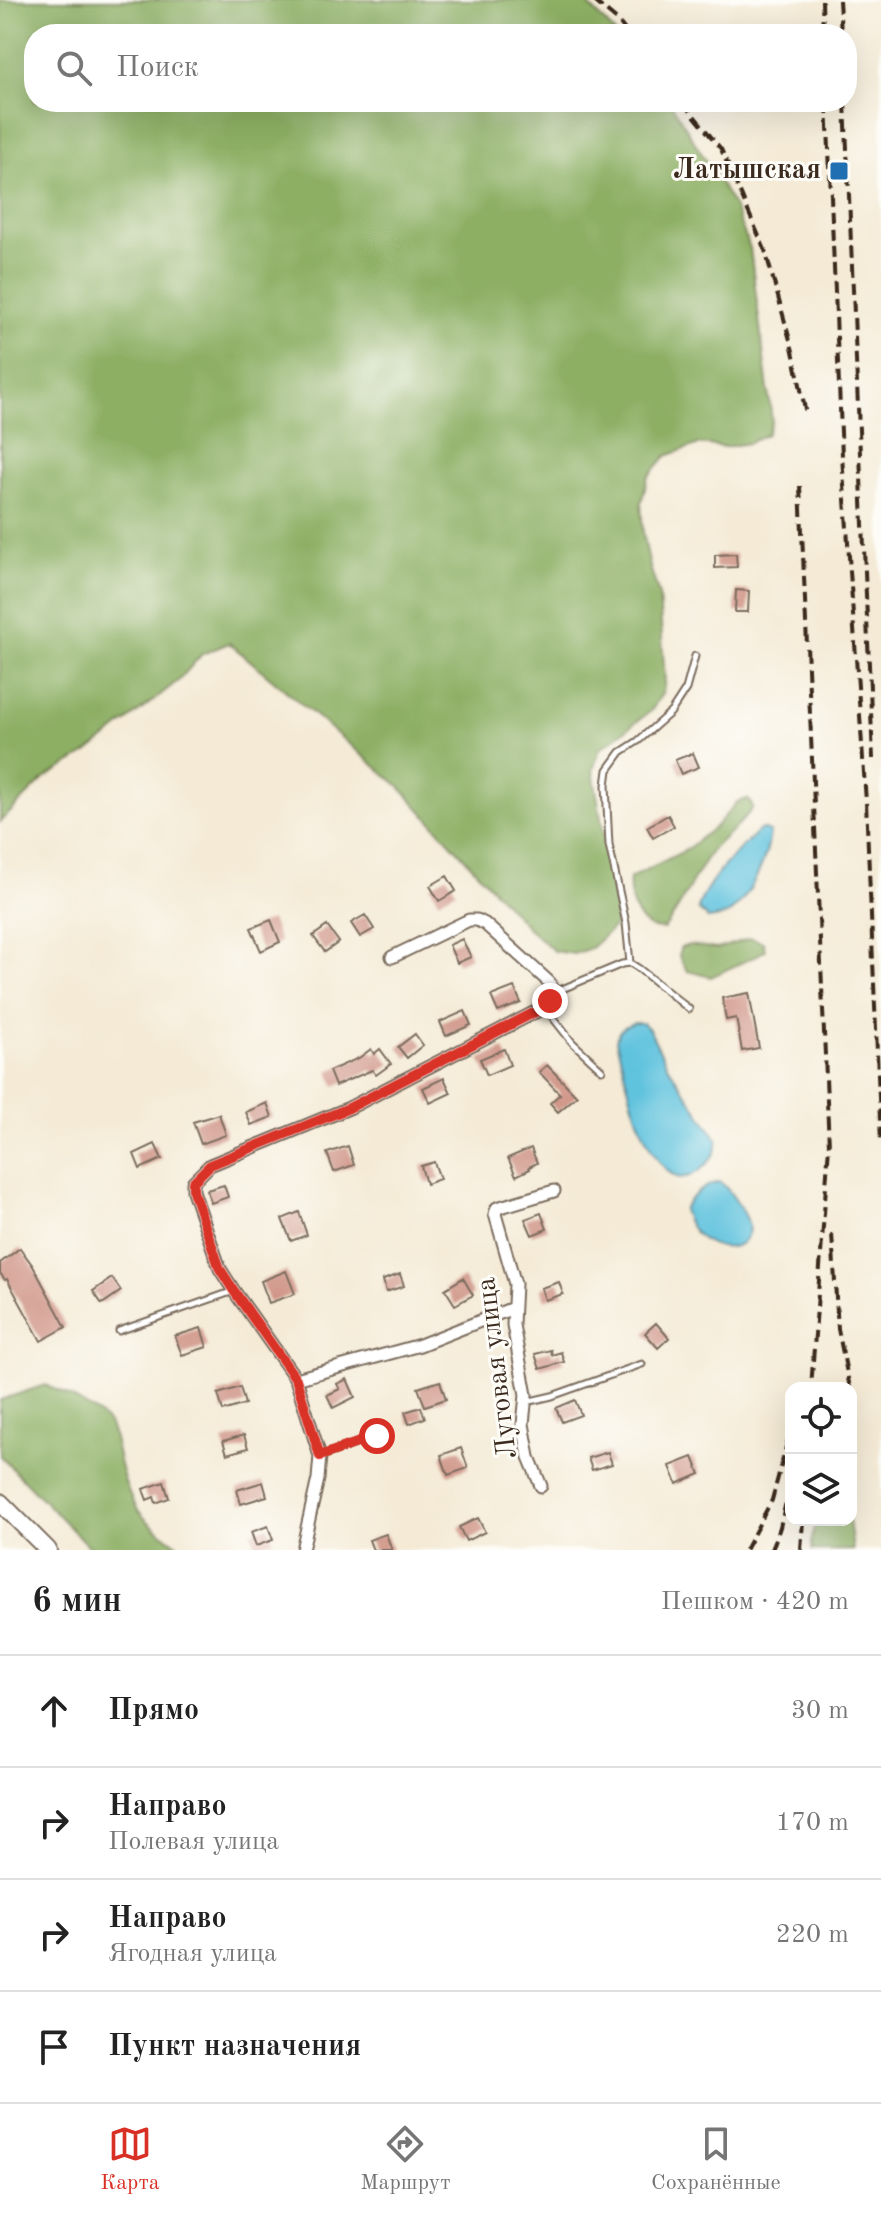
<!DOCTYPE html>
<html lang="ru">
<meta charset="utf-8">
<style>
body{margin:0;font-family:"Old Standard TT",serif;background:#f2f2f2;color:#222}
.controls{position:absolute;right:24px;bottom:24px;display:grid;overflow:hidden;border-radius:16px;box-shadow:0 8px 32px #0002}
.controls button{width:72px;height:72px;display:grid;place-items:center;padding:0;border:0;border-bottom:2px solid #e0e0e0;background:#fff;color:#222;font:40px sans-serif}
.stop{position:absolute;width:24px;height:24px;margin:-18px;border:6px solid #d93025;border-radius:50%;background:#fff}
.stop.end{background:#d93025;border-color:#fff;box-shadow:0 2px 8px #0008}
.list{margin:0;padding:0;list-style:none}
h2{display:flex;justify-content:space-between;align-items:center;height:104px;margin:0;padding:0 32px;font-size:34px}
h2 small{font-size:26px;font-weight:400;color:#767676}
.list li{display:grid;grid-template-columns:52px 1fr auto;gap:24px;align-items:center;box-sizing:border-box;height:112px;padding:0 32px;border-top:2px solid #e0e0e0}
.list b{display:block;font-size:30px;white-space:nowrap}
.list p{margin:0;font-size:26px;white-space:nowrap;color:#767676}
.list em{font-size:26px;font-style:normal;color:#767676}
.icon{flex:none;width:44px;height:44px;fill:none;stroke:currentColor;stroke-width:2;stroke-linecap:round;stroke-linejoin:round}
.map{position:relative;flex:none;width:881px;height:1550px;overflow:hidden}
.search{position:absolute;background:#fff;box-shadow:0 8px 32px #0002;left:24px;right:24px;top:24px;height:88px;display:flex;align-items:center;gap:20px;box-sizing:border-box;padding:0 28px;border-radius:32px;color:#767676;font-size:30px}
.sheet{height:552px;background:#fff}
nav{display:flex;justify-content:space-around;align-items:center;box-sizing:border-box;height:112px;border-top:2px solid #e0e0e0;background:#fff;font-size:22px;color:#767676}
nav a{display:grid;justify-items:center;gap:4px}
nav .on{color:#d93025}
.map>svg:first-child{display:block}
.forest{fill:#8caf63;stroke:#646c40;stroke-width:2}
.water{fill:#60c3de;stroke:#4e767e;stroke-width:2}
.building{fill:#d09588}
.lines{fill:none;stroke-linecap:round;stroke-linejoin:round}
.service-casing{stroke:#7c6d5e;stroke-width:9}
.minor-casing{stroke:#7c6d5e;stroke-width:15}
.secondary-casing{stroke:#7c6d5e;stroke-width:20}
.service{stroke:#fff;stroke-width:5}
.minor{stroke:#fff;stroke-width:11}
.secondary{stroke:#fff;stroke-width:16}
.rail{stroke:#3b2a1e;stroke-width:4;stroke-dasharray:12 6;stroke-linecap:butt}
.route{stroke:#d93025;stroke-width:10}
.poi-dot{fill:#1f6fb2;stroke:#fdfcf7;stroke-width:3}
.labels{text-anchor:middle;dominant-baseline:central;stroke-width:6;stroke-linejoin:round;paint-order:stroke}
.poi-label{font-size:28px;font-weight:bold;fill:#3b2a1e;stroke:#fdfcf7;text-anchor:end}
.street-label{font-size:28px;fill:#3b2a1e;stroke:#fdfcf7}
</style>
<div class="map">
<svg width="881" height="1550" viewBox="0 0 881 1550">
<rect width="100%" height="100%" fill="#fdfcf7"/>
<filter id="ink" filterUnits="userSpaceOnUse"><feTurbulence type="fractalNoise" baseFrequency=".0125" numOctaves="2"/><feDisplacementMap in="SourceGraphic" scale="16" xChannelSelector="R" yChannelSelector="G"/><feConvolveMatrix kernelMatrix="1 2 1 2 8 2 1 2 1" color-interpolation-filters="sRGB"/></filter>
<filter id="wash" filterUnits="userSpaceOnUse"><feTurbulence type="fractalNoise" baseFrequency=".006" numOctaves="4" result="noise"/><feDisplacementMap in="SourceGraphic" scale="32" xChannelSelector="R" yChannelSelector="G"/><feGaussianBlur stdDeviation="1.8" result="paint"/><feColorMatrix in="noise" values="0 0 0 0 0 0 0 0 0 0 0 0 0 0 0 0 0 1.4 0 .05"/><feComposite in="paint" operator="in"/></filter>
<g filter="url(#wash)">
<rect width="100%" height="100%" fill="#f4ead5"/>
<path class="forest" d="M0 0H584L616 34H34V102H670L732 203 750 248 772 421 767 434 749 443 724 447 699 444 666 456 648 477 641 503 643 533 650 567 659 595 665 680 663 692 651 711 600 749 593 770 615 905 616 925 591 948 574 954 554 951 527 927 400 787 229 643 202 654 179 680 87 753 45 778 0 822Z
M748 799 753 807C740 828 723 835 710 853 693 877 682 906 664 929 659 928 654 929 650 927 634 920 628 894 630 878L686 850 717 825 737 802Z
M751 938 763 942 765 950 756 956 711 977 687 971 679 956 680 948 689 945 717 949Z
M45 1385C61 1391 103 1412 111 1428 114 1435 115 1445 117 1452 121 1471 127 1493 138 1510 149 1525 165 1535 180 1546L182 1550H92L0 1456V1400Z
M816 1520H849L853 1550H812V1538Z"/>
<path class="water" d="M761 829 770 832C768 858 749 901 726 915 722 917 713 918 708 919L698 909C705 881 740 848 761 829Z
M634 1023H643L649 1029 667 1065 717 1139C721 1155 694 1182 677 1177 669 1174 659 1162 655 1155 635 1126 626 1075 616 1041 618 1030 623 1026 634 1023Z
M720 1182C729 1189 734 1198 740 1207 774 1253 699 1267 683 1210 689 1197 706 1184 720 1182Z"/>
<g id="blocks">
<path class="building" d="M736 554 737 567 715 568V555Z
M736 590 749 591 748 612H735Z
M693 753 699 767 681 774 675 760Z
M668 815 674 826 653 838 647 827Z
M447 876 456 891 439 901 430 886Z
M365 915 374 929 360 937 351 923Z
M271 920 280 942 261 951 251 928Z
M327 926 339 942 325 952 313 936Z
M462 939 471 957 457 963 449 945Z
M514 987 521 1003 498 1012 491 996Z
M749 993 759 1048 742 1051 736 1018 726 1020 722 998Z
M465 1011 471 1025 446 1036 440 1022Z
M415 1034 423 1045 407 1058 398 1047Z
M371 1049 374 1054 380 1049 391 1064 376 1075 372 1070 335 1086 329 1071 359 1058Z
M504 1049 510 1065 487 1075 480 1059Z
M547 1065 577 1096 558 1112 550 1103 560 1094 539 1072Z
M444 1078 451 1093 430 1103 423 1088Z
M267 1103 272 1117 251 1125 246 1112Z
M219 1114 226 1135 201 1144 193 1122Z
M155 1144 162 1159 140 1169 134 1154Z
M348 1146 354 1165 334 1172 327 1153Z
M531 1148 537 1163 529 1167 530 1169 516 1176 508 1158Z
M434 1162 440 1179 426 1184 421 1166Z
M224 1185 228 1197 211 1203 207 1190Z
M299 1212 307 1235 291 1241 282 1219Z
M541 1213 547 1229 532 1235 525 1219Z
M20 1248 33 1266 66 1327 41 1341 7 1279 5 1280 0 1273V1263Z
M286 1271 295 1294 269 1303 261 1281Z
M400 1274 404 1286 386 1292 383 1280Z
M112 1278 121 1291 102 1304 93 1291Z
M463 1278 473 1295 455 1305 445 1289Z
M559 1282 563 1294 545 1300 541 1288Z
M656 1323 669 1338 658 1348 645 1333Z
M201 1328 207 1347 182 1355 175 1336Z
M551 1350 552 1355 561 1352 564 1362 540 1369 535 1354Z
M347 1379 355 1397 333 1408 327 1395 340 1389 337 1384Z
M440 1381 446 1399 425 1406 418 1388Z
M240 1387 245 1404 223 1411 218 1394Z
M575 1400 581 1415 562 1422 556 1408Z
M421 1407 425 1418 409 1424 405 1412Z
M244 1435 248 1448 227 1454 223 1441Z
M461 1448 468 1468 448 1475 441 1455Z
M608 1452 612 1464 592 1470 588 1458Z
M693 1457 700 1474 677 1484 670 1466Z
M164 1482 169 1498 156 1503 154 1497 147 1500 143 1489Z
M263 1482 267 1496 241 1504 237 1490Z
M478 1518 485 1532 466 1541 459 1527Z
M268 1526 273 1540 256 1546 251 1532Z
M386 1534 392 1550H373L369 1540Z"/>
</g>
</g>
<g filter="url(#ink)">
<use href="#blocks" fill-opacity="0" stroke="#7c6d5e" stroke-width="2"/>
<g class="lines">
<g class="service-casing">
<path id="service" d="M630 963 626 923 609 845 606 785 608 770 621 752 638 741 671 712 686 689 695 656
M555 992 622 964 630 963 638 968 689 1009
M546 1009 572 1042 602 1070
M119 1331 234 1291
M526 1402 552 1396 642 1364
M321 1456 377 1436"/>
</g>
<g class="minor-casing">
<path id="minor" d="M296 1379 420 1345 513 1308
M541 1486 529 1457 523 1424 526 1395 513 1325 515 1284 495 1214 497 1208 554 1191
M302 1550 318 1479 320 1456 296 1379 234 1291 220 1269 193 1191V1182L210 1165 349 1108 545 1007 554 993 549 982 485 924 477 920H469L392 957"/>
</g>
<g class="secondary-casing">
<path id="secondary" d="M0 1502 48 1550"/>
</g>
<use href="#service" class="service"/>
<use href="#minor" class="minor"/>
<use href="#secondary" class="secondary"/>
<path class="rail" d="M593 0 618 21 628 34
M822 0 823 34
M839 0 841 34
M683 102 721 149 765 250 793 351 806 414
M827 102 842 456 866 802 881 1143
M845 102 873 759
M800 486 829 1146 811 1388
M832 1234 838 1329 850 1388
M851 1395 853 1407
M745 1550 772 1500 791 1428
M772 1550 780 1527 791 1481
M801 1550 803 1520"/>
</g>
</g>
<g class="lines" filter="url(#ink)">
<path class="route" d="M377 1436 320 1456 296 1379 234 1291 220 1269 193 1191V1182L210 1165 349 1108 545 1007 550 1001"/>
</g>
<rect class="poi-dot" x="829" y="161" width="20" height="20" rx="4"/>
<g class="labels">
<g class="poi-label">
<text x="821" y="171">Латышская</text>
</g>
<g class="street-label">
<text transform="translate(498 1368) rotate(-97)">Луговая улица</text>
</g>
</g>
</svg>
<div class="controls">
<button><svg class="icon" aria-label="locate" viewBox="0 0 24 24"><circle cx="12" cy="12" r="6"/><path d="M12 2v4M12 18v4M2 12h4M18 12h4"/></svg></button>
<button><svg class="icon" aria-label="layers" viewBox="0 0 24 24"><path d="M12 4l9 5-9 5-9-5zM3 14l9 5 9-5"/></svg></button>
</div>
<div class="stop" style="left:377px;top:1436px"></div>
<div class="stop end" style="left:550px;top:1001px"></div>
<div class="search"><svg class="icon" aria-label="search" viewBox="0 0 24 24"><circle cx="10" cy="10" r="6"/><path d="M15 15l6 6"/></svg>Поиск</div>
</div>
<section class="sheet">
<h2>6 мин<small>Пешком · 420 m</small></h2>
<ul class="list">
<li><svg class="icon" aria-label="ahead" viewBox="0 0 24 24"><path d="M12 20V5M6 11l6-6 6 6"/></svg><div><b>Прямо</b></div><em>30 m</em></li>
<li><svg class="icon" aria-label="right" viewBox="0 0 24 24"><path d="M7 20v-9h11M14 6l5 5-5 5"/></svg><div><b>Направо</b><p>Полевая улица</p></div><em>170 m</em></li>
<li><svg class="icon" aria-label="right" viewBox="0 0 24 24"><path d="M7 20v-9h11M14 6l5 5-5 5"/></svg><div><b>Направо</b><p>Ягодная улица</p></div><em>220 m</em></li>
<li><svg class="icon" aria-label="arrive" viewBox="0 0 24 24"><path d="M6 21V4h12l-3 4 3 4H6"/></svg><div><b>Пункт назначения</b></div></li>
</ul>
</section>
<nav>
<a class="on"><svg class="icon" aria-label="map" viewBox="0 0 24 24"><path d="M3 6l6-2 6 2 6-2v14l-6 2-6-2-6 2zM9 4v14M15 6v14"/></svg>Карта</a>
<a><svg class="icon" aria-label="directions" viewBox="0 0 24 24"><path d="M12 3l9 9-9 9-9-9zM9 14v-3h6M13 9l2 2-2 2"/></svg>Маршрут</a>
<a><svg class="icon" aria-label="saved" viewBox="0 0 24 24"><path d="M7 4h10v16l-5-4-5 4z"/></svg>Сохранённые</a>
</nav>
